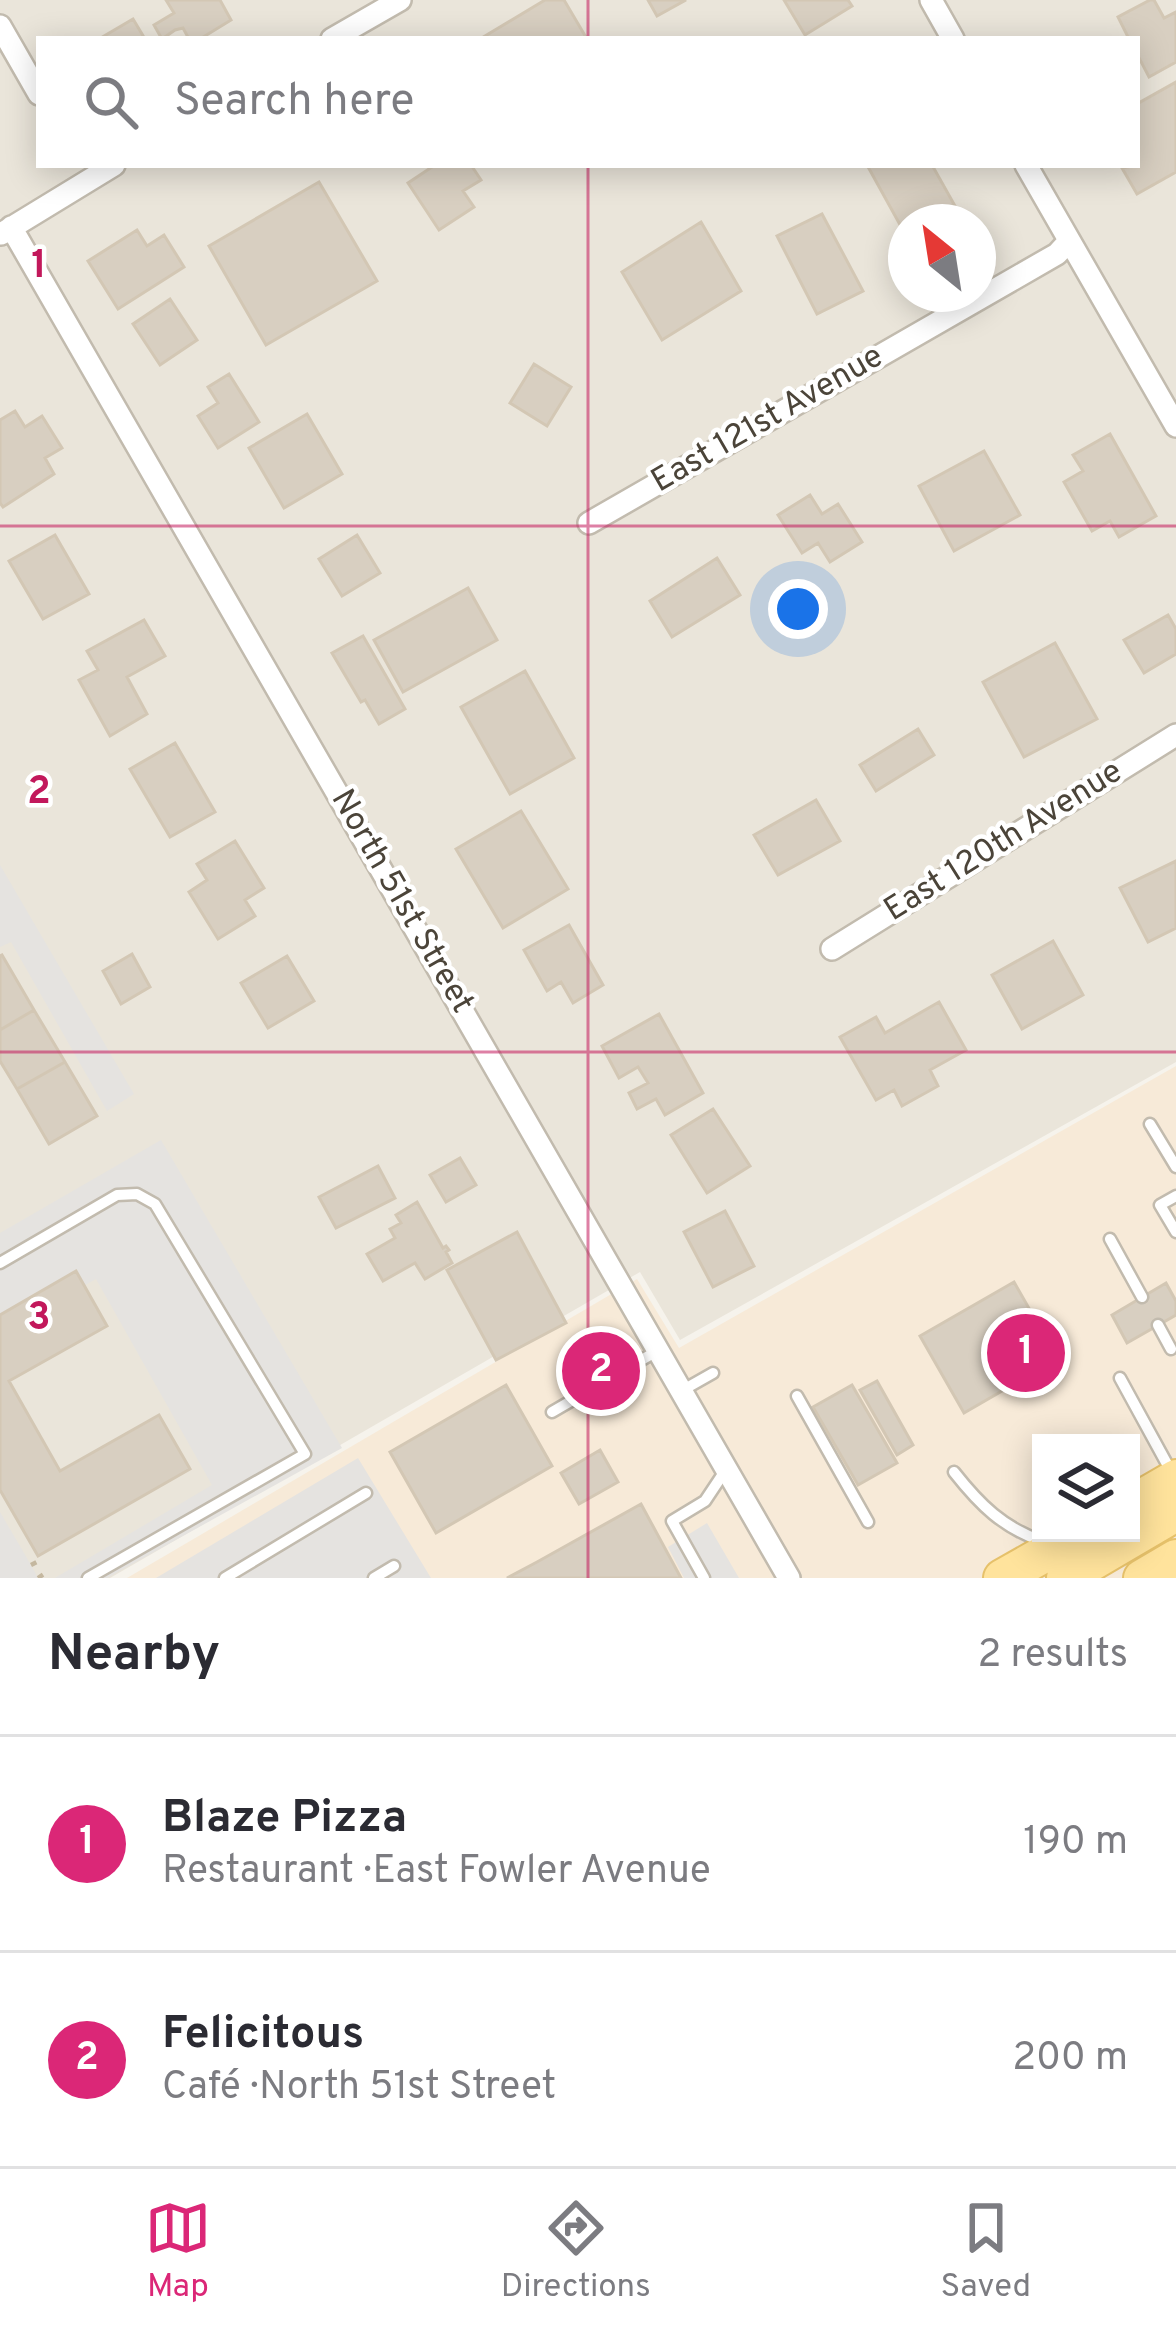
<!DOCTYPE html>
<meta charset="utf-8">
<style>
body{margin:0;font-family:Overpass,sans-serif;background:#f2f2f3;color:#2b2b33}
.controls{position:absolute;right:36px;bottom:36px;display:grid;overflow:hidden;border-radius:0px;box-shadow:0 6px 30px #0003}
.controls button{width:108px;height:108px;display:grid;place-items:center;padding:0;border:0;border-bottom:3px solid #e1e1e2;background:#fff;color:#2b2b33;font:60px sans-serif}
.compass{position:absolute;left:888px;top:204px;width:108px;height:108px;border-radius:50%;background:#fff;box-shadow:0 6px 30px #0003;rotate:330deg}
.you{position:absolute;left:798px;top:609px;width:42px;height:42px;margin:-30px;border:9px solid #fff;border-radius:50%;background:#1a73e8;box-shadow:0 0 0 18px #1a73e833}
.badge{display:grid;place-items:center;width:78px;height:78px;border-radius:50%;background:#db2777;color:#fff;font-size:39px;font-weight:700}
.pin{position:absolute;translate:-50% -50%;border:6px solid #fff;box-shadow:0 3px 12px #0006}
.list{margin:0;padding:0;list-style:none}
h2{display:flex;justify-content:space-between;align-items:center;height:156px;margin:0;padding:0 48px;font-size:51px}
h2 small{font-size:39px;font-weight:400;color:#7c7c81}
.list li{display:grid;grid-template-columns:78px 1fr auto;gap:36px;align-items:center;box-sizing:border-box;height:216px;padding:0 48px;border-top:3px solid #e1e1e2}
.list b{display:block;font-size:45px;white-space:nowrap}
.list p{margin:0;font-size:39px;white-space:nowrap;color:#7c7c81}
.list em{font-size:39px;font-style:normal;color:#7c7c81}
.icon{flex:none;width:66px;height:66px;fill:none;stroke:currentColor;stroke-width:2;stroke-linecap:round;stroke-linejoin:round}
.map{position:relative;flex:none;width:1176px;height:1578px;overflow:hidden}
.search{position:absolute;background:#fff;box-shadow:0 6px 30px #0003;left:36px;right:36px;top:36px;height:132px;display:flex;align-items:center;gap:30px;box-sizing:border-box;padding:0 42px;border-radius:0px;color:#7c7c81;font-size:45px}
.sheet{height:588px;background:#fff}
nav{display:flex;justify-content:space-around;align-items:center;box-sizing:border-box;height:168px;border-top:3px solid #e1e1e2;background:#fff;font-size:33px;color:#7c7c81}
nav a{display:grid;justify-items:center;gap:6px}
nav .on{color:#db2777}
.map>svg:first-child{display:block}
.residential{fill:#eae5da;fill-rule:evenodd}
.commercial{fill:#f7ead8;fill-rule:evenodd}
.parking{fill:#e5e3e0}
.building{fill:#d8cfc1;stroke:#d3c7b4;stroke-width:3}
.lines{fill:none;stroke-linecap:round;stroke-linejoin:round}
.service-casing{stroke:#c2bbae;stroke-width:15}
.minor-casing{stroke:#c2bbae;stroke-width:26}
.primary-casing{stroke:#e6c16a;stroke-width:40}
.path{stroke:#c4b79f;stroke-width:4.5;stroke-dasharray:6 6;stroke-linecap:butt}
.service{stroke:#fff;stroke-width:10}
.minor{stroke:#fff;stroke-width:21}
.primary{stroke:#ffe39c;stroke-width:36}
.grid{fill:none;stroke:#c2185b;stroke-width:3;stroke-opacity:0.55}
.labels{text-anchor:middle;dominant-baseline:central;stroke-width:9;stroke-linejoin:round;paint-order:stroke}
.street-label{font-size:33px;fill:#4b4439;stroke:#fff}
.grid-label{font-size:39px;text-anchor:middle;font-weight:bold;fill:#c2185b;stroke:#fff;stroke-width:9;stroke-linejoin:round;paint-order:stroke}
</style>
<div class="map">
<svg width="1176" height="1578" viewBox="0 0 1176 1578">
<rect width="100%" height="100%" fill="#f6f3ec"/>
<path class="residential" d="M0 0H1176V1062L680 1340 640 1272 110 1578H0ZM39 39H1137V165H39ZM906 222H978V294H906Z"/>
<path class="commercial" d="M1176 1066V1578H127L637 1279 679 1348ZM1041 1443H1131V1533H1041Z"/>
<path class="parking" d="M0 865 134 1094 107 1111 11 942 0 947Z
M161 1140 342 1448 107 1578H55L212 1485 96 1279 0 1333V1233Z
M358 1458 431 1578H156Z
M0 1512 31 1565 38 1578H0Z
M707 1523 739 1578H684L668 1547Z"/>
<path class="building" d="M166 0H220L231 20 200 39H189L183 28 175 30 162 39 154 25 174 13Z
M545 0H564L587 39H480Z
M648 0H686L657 16Z
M784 0H848L852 6 805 35Z
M1150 0H1154L1164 18 1176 12V62L1149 77 1137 54V39H1129L1118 17Z
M133 19 145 39H99Z
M1176 82V172L1137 194 1122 168 1137 165V104Z
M435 165H471L481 180 463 191 474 207 439 230 408 183Z
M867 165H932L964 222H906L904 232Z
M319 182 377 281 266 345 209 246Z
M822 214 863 291 817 314 777 236Z
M701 222 741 291 662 340 622 272Z
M137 230 147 246 164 235 184 267 118 309 88 261Z
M170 299 197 340 160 365 133 324Z
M534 364 571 387 547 426 510 403Z
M229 374 259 422 218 448 198 416 218 403 208 387Z
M15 411 25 427 42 416 62 448 45 458 54 474 3 507 0 503V420Z
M307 414 342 474 284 508 249 448Z
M1110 434 1156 516 1119 537 1110 521 1092 531 1064 482 1083 471 1073 455Z
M984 451 1020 515 954 551 919 486Z
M810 495 822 514 838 504 862 542 830 562 818 543 802 553 778 515Z
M55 535 89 594 43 619 9 561Z
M357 535 380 573 342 596 319 559Z
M717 558 740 595 672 637 650 601Z
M468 588 497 640 403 692 374 640Z
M1168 615 1176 629V654L1144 673 1124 640Z
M144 620 165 656 127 677 147 714 110 736 79 680 98 670 87 651Z
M363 636 405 709 379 724 365 700 361 702 332 653Z
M1055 643 1097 719 1024 757 983 682Z
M525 671 574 758 510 794 461 707Z
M918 729 934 755 876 791 860 765Z
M175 743 215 812 170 837 130 769Z
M816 800 840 841 778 875 754 835Z
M521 811 568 889 503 928 456 849Z
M235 841 264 888 245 900 255 916 218 939 189 892 207 880 197 864Z
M1176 861V928L1148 942 1120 888Z
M569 925 603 985 573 1003 561 982 547 991 524 950Z
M1053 941 1083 995 1022 1029 992 975Z
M132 954 150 987 121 1004 103 971Z
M2 955 34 1010 0 1030V956Z
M287 956 314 1001 268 1028 241 983Z
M939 1002 966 1050 930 1070 938 1086 902 1106 894 1090 876 1100 840 1037 876 1017 885 1033Z
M34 1010 65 1062 17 1089 0 1061V1030Z
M659 1014 703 1093 665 1115 656 1099 637 1109 629 1093 648 1083 638 1067 619 1078 602 1046Z
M65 1062 97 1116 49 1144 17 1089Z
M713 1109 750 1166 707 1193 671 1135Z
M460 1158 476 1185 446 1202 430 1175Z
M378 1166 395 1198 336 1228 319 1197Z
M417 1202 443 1248 446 1246 449 1250 446 1252 452 1263 425 1279 415 1263 383 1281 367 1254 395 1238 390 1229 401 1223 396 1215Z
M725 1211 754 1266 713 1287 684 1232Z
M517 1232 566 1323 496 1360 447 1270Z
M76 1271 107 1326 9 1381 60 1471 159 1415 190 1469 38 1556 0 1490V1315Z
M1014 1282 1047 1340 1052 1337 1066 1361 1042 1374 1040 1369 964 1413 920 1336Z
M1166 1283 1176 1301V1315L1127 1343 1112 1315Z
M877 1381 913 1445 897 1455 860 1390Z
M506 1385 552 1466 436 1533 390 1452Z
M852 1385 897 1463 858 1485 813 1407Z
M600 1450 618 1482 579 1504 561 1473Z
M641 1504 681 1578H507L537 1562Z"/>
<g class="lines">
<g class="service-casing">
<path id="service" d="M1150 1124 1176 1167
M1176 1196 1160 1205 1176 1232
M1110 1239 1142 1297
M0 1263 117 1195 137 1194 155 1204 305 1454 88 1578
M1158 1325 1171 1349
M1120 1378 1173 1475
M683 1390 713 1373
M797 1396 868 1522
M552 1412 657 1351
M954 1472C980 1505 1003 1528 1044 1542
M225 1578 366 1493
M374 1578 394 1566
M704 1578 672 1521 705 1501 725 1471"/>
</g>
<g class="minor-casing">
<path id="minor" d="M931 0 953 39
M0 26 39 94
M332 39 400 0
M1026 165 1176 426
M11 227 789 1578
M1 234 114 165
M589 523 1057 254 1069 241
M832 949 1176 735"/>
</g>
<g class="primary-casing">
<path id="primary" d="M1131 1504 1176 1478
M1002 1578 1081 1533
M1065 1578 1176 1513
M1142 1578 1176 1558"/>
</g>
<path class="path" d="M31 1565 37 1562
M38 1578 44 1574"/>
<use href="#service" class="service"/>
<use href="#minor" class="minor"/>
<use href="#primary" class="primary"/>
</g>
<path class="grid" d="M588 0V39M588 165V1578M0 526H1176M0 1052H1176"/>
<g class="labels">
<g class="street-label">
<text transform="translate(768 420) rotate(-30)">East 121st Avenue</text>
<text transform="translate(1004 842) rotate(-32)">East 120th Avenue</text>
<text transform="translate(401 902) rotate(60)">North 51st Street</text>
</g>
</g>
<g class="grid-label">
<text x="39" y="277">1</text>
<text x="39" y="803">2</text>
<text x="39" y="1329">3</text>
</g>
</svg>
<div class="controls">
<button><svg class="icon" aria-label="layers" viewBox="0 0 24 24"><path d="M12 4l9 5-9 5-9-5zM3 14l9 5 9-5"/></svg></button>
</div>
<svg class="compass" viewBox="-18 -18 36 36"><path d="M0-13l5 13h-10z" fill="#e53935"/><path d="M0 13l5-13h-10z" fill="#7c7c81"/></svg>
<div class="you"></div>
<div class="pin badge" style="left:1026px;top:1353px">1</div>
<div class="pin badge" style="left:601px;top:1371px">2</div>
<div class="search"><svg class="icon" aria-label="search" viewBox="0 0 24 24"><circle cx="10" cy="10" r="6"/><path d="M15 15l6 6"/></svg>Search here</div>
</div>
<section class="sheet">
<h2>Nearby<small>2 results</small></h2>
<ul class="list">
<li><span class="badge">1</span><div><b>Blaze Pizza</b><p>Restaurant · East Fowler Avenue</p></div><em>190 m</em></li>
<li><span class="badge">2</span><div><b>Felicitous</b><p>Café · North 51st Street</p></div><em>200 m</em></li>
</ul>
</section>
<nav>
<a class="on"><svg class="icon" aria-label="map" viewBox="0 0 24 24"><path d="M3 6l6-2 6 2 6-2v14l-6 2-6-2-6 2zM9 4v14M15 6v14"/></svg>Map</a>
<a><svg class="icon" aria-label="directions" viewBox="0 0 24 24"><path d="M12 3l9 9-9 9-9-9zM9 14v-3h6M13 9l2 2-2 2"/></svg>Directions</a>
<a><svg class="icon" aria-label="saved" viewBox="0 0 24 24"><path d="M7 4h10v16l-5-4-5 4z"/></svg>Saved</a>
</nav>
